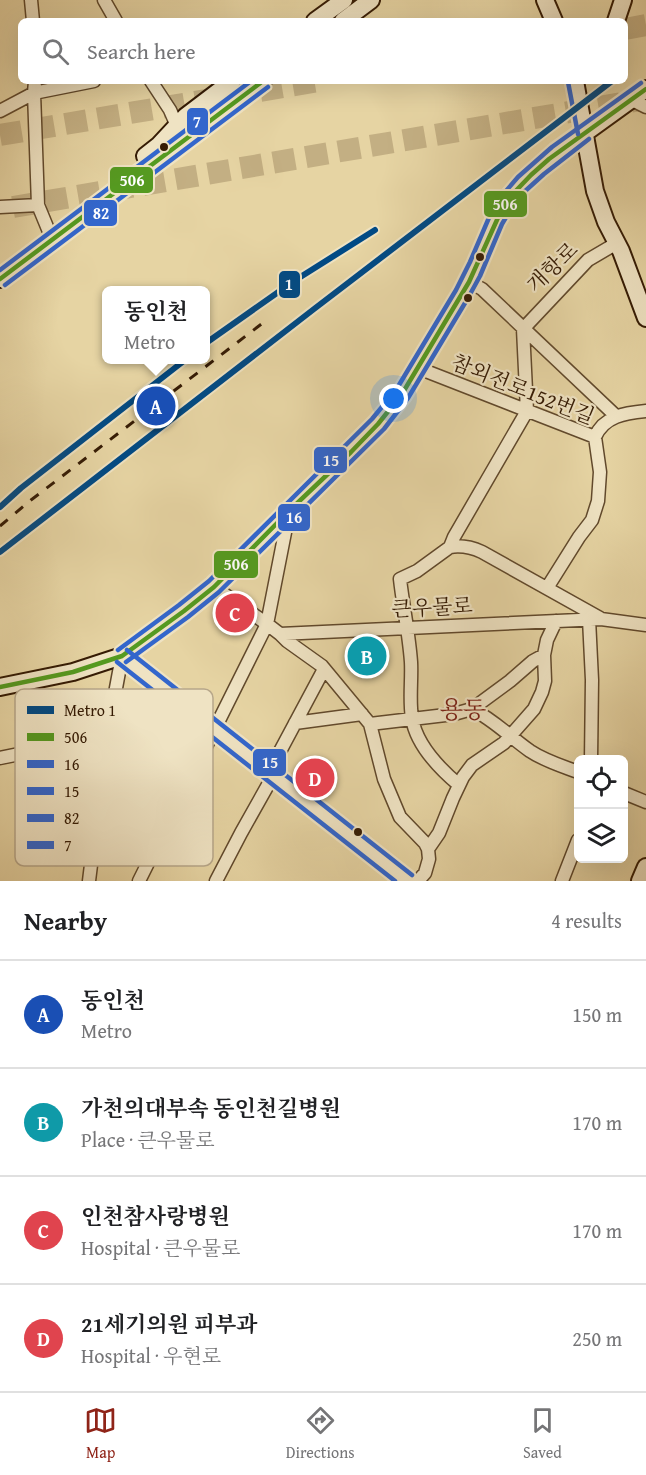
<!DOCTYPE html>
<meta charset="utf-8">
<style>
body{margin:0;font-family:"Gentium Book Plus","Noto Serif KR",serif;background:#f6f6f6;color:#202124}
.controls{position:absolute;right:18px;bottom:18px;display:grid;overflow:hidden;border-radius:9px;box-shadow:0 6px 24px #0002}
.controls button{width:54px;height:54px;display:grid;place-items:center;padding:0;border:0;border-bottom:2px solid #e0e0e0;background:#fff;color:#202124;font:30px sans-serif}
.you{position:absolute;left:394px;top:399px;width:21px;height:21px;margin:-15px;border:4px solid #fff;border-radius:50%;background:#1a73e8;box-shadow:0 0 0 9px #1a73e833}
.badge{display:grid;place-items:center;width:39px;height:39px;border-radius:50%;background:#8f2418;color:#fff;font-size:20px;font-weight:700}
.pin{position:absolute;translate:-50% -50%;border:3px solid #fff;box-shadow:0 2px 6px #0006}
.popup{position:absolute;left:102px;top:286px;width:108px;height:78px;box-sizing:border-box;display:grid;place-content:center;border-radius:9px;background:#fff;filter:drop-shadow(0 2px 4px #0005);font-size:20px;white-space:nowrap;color:#757577}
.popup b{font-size:22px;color:#202124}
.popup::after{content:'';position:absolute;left:50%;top:100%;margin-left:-12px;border:12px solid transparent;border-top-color:#fff}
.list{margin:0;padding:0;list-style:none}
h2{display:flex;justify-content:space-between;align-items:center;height:78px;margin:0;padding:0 24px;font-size:26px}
h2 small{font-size:20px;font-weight:400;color:#757577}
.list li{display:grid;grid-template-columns:39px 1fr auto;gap:18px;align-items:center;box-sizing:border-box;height:108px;padding:0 24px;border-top:2px solid #e0e0e0}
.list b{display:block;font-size:22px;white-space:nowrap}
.list p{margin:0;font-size:20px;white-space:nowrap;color:#757577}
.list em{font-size:20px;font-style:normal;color:#757577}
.icon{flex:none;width:33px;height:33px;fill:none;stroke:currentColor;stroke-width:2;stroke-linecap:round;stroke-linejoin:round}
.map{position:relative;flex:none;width:646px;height:881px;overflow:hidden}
.search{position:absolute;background:#fff;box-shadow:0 6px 24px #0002;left:18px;right:18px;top:18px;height:66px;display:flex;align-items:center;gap:15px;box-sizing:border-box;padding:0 21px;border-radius:9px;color:#757577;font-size:22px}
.sheet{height:510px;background:#fff}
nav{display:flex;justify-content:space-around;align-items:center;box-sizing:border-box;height:84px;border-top:2px solid #e0e0e0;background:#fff;font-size:16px;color:#757577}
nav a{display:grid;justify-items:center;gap:3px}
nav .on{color:#8f2418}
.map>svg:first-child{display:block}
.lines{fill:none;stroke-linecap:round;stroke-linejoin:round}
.highway-tunnel{stroke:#c3af83;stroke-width:22;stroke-dasharray:22 11;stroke-linecap:butt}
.street-casing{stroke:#61492c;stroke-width:15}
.secondary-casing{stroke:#351b04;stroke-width:20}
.street{stroke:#efe3c3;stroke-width:12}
.secondary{stroke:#efe3c3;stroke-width:16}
.rail{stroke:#351b04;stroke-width:3;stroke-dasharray:10 10;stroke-linecap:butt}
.bus-1-casing{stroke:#efe3c3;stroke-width:9}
.bus-2-casing{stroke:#efe3c3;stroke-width:9}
.bus-3-casing{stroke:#efe3c3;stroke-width:9}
.bus-4-casing{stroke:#efe3c3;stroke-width:9}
.bus-5-casing{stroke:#efe3c3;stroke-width:9}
.bus-1{stroke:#559a20;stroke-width:4.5}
.bus-2{stroke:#36c;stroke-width:4.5}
.bus-3{stroke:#36c;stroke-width:4.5}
.bus-4{stroke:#36c;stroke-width:4.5}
.bus-5{stroke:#36c;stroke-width:4.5}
.metro-1-casing{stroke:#efe3c3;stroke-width:10}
.metro-1{stroke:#004a85;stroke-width:6}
.bus-dot{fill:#351b04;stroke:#efe3c3;stroke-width:2}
.labels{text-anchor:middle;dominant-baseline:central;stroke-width:4.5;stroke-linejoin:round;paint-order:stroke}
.street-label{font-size:21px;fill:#351b04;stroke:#efe3c3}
.quarter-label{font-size:24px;fill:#7a1f14;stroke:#efe3c3}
.key{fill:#efe3c3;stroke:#b7a78a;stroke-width:1.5}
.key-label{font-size:16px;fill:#351b04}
.line-badge{stroke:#efe3c3;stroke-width:2}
.badge-label{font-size:16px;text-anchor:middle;font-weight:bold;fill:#fff}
</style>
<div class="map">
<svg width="646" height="881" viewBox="0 0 646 881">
<rect width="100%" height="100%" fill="#e6d4a3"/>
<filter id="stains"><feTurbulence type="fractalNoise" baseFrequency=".00333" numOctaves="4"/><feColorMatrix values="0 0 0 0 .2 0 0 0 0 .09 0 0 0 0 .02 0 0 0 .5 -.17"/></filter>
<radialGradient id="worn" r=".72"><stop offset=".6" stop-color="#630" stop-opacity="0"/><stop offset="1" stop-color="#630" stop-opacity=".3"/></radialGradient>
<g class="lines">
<path class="highway-tunnel" d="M625 29 646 25
M0 135 319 81
M13 207 646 99"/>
<g class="street-casing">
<path id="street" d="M31 0 33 21
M104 0 116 21
M35 81 34 93 38 205 52 239
M151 81 170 110 177 126
M632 100 646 107
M0 111 34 93 94 81
M0 207 38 205
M469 282 482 289 616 416
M418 368 595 437
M527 411 523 329 588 260 617 243
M595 437C604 416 625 413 646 411
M450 547C462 545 471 547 482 552L600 618
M214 587 267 624 280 634 287 641 322 666 370 724 384 779 400 817 425 843 428 849 429 859 425 873 418 881
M547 588 579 537 592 520 598 501 600 472 595 437
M589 619 592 680 591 760
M280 634 601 619 646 625
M472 709C494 720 510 737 530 751 545 761 562 766 578 772
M295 723 362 714
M370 724 454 714 472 709 510 681 533 661 544 655
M0 758 107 736 202 720
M269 772 324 669
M459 785C440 769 416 744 412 718 409 700 412 680 411 662 409 634 403 606 400 579L417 571 450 547 454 537 527 411
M624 793 646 802
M428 849 439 833 453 798 463 777 472 765 504 743 534 709 542 692 545 681 544 655 547 640 556 621
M89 881 107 736 122 656
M139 881 267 624 289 512
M216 881 241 833 273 776
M562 881 578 840"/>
</g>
<g class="secondary-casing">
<path id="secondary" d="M545 0 554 21
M315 21 344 0
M343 21 371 0
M616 21 623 0
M575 81 595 191 606 222 621 251 646 318
M145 156 159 145 186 116 232 81
M0 279 263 81
M122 656 407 881
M0 687 73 672 122 656 184 611 214 587 289 511 351 452 378 424 402 394 469 282 501 211 509 198 531 175 549 159 646 89
M640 881 646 867"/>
</g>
<use href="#street" class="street"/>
<use href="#secondary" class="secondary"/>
<path class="rail" d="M0 526 31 500 268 319"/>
<g class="bus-1-casing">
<path id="bus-1" d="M0 279 263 81
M0 687 73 672 122 656 184 611 214 587 289 511 351 452 378 424 402 394 469 282 501 211 509 198 531 175 549 159 646 89"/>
</g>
<g class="bus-2-casing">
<path id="bus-2" d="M568 82 578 134
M117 662 395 881
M126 662 188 617 219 592 384 429 408 398 468 298 480 276 502 224 514 204 523 193 544 174 589 139"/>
</g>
<g class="bus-3-casing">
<path id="bus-3" d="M118 650 179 605 209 581 372 419 396 390 456 290 470 262 491 213 500 198 518 177 552 147 641 83
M127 650 412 875"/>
</g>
<g class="bus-4-casing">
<path id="bus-4" d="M5 285 268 87"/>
</g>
<g class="bus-5-casing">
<path id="bus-5" d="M0 270 251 81"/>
</g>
<use href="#bus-1" class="bus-1"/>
<use href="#bus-2" class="bus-2"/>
<use href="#bus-3" class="bus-3"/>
<use href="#bus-4" class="bus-4"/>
<use href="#bus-5" class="bus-5"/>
<g class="metro-1-casing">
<path id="metro-1" d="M206 343 294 281 375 230
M0 507 21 488 185 360
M0 552 314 309 612 81"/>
</g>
<use href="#metro-1" class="metro-1"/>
</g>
<g class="bus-dot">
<circle cx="164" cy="147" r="5"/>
<circle cx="480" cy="257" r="5"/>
<circle cx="468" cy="298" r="5"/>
<circle cx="358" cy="832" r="5"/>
</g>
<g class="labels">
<g class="street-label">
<text transform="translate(552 267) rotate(-44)">개항로</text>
<text transform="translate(523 389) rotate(22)">참외전로152번길</text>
<text transform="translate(432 607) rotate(-3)">큰우물로</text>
</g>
<g class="quarter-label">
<text x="463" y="709">용동</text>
</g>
</g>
<rect x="15" y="689" width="198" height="177" rx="9" class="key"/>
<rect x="27" y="706" width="27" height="8" fill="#004a85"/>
<rect x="27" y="733" width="27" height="8" fill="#559a20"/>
<rect x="27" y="760" width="27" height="8" fill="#36c"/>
<rect x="27" y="787" width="27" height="8" fill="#36c"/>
<rect x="27" y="814" width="27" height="8" fill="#36c"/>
<rect x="27" y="841" width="27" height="8" fill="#36c"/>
<g class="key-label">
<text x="64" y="716">Metro 1</text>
<text x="64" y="743">506</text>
<text x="64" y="770">16</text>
<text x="64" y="797">15</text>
<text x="64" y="824">82</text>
<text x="64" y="851">7</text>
</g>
<g class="line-badge">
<rect x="186" y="107" width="23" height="29" rx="6" fill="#36c"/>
<rect x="109" y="166" width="45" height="28" rx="6" fill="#559a20"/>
<rect x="483" y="190" width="45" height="28" rx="6" fill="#559a20"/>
<rect x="83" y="199" width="35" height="28" rx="6" fill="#36c"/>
<rect x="278" y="270" width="23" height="29" rx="6" fill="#004a85"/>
<rect x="313" y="446" width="35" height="28" rx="6" fill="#36c"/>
<rect x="277" y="503" width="34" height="29" rx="6" fill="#36c"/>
<rect x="213" y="550" width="46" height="29" rx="6" fill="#559a20"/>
<rect x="252" y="748" width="35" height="29" rx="6" fill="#36c"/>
</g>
<g class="badge-label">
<text x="197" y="127">7</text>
<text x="132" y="186">506</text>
<text x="505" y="210">506</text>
<text x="101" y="219">82</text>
<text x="289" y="290">1</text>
<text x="331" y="466">15</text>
<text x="294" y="523">16</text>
<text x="236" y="570">506</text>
<text x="270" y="768">15</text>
</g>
<rect width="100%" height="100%" filter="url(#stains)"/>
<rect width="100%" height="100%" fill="url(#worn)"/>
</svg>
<div class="controls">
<button><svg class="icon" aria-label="locate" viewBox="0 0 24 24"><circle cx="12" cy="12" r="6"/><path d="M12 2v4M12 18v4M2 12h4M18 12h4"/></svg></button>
<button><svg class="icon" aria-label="layers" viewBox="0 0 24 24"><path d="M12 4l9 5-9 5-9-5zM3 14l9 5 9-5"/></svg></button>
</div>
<div class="you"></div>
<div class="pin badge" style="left:156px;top:406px;background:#1a4fb4">A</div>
<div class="popup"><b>동인천</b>Metro</div>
<div class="pin badge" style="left:367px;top:656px;background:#0f9aa8">B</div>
<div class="pin badge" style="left:235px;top:613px;background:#e0444e">C</div>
<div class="pin badge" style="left:315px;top:778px;background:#e0444e">D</div>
<div class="search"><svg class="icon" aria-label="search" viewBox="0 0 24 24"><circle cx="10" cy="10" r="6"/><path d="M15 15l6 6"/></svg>Search here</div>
</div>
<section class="sheet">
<h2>Nearby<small>4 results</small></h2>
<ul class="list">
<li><span class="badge" style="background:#1a4fb4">A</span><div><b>동인천</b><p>Metro</p></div><em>150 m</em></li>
<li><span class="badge" style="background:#0f9aa8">B</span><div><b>가천의대부속 동인천길병원</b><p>Place · 큰우물로</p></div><em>170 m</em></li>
<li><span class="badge" style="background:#e0444e">C</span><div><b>인천참사랑병원</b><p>Hospital · 큰우물로</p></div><em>170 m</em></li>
<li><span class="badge" style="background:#e0444e">D</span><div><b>21세기의원 피부과</b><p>Hospital · 우현로</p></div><em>250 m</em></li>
</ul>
</section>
<nav>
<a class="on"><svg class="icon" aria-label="map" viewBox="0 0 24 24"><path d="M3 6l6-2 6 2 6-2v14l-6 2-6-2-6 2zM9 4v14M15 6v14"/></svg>Map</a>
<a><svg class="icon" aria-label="directions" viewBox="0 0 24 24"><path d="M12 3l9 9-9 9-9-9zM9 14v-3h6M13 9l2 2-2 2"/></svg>Directions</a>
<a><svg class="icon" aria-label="saved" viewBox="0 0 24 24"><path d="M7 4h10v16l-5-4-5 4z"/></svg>Saved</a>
</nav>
